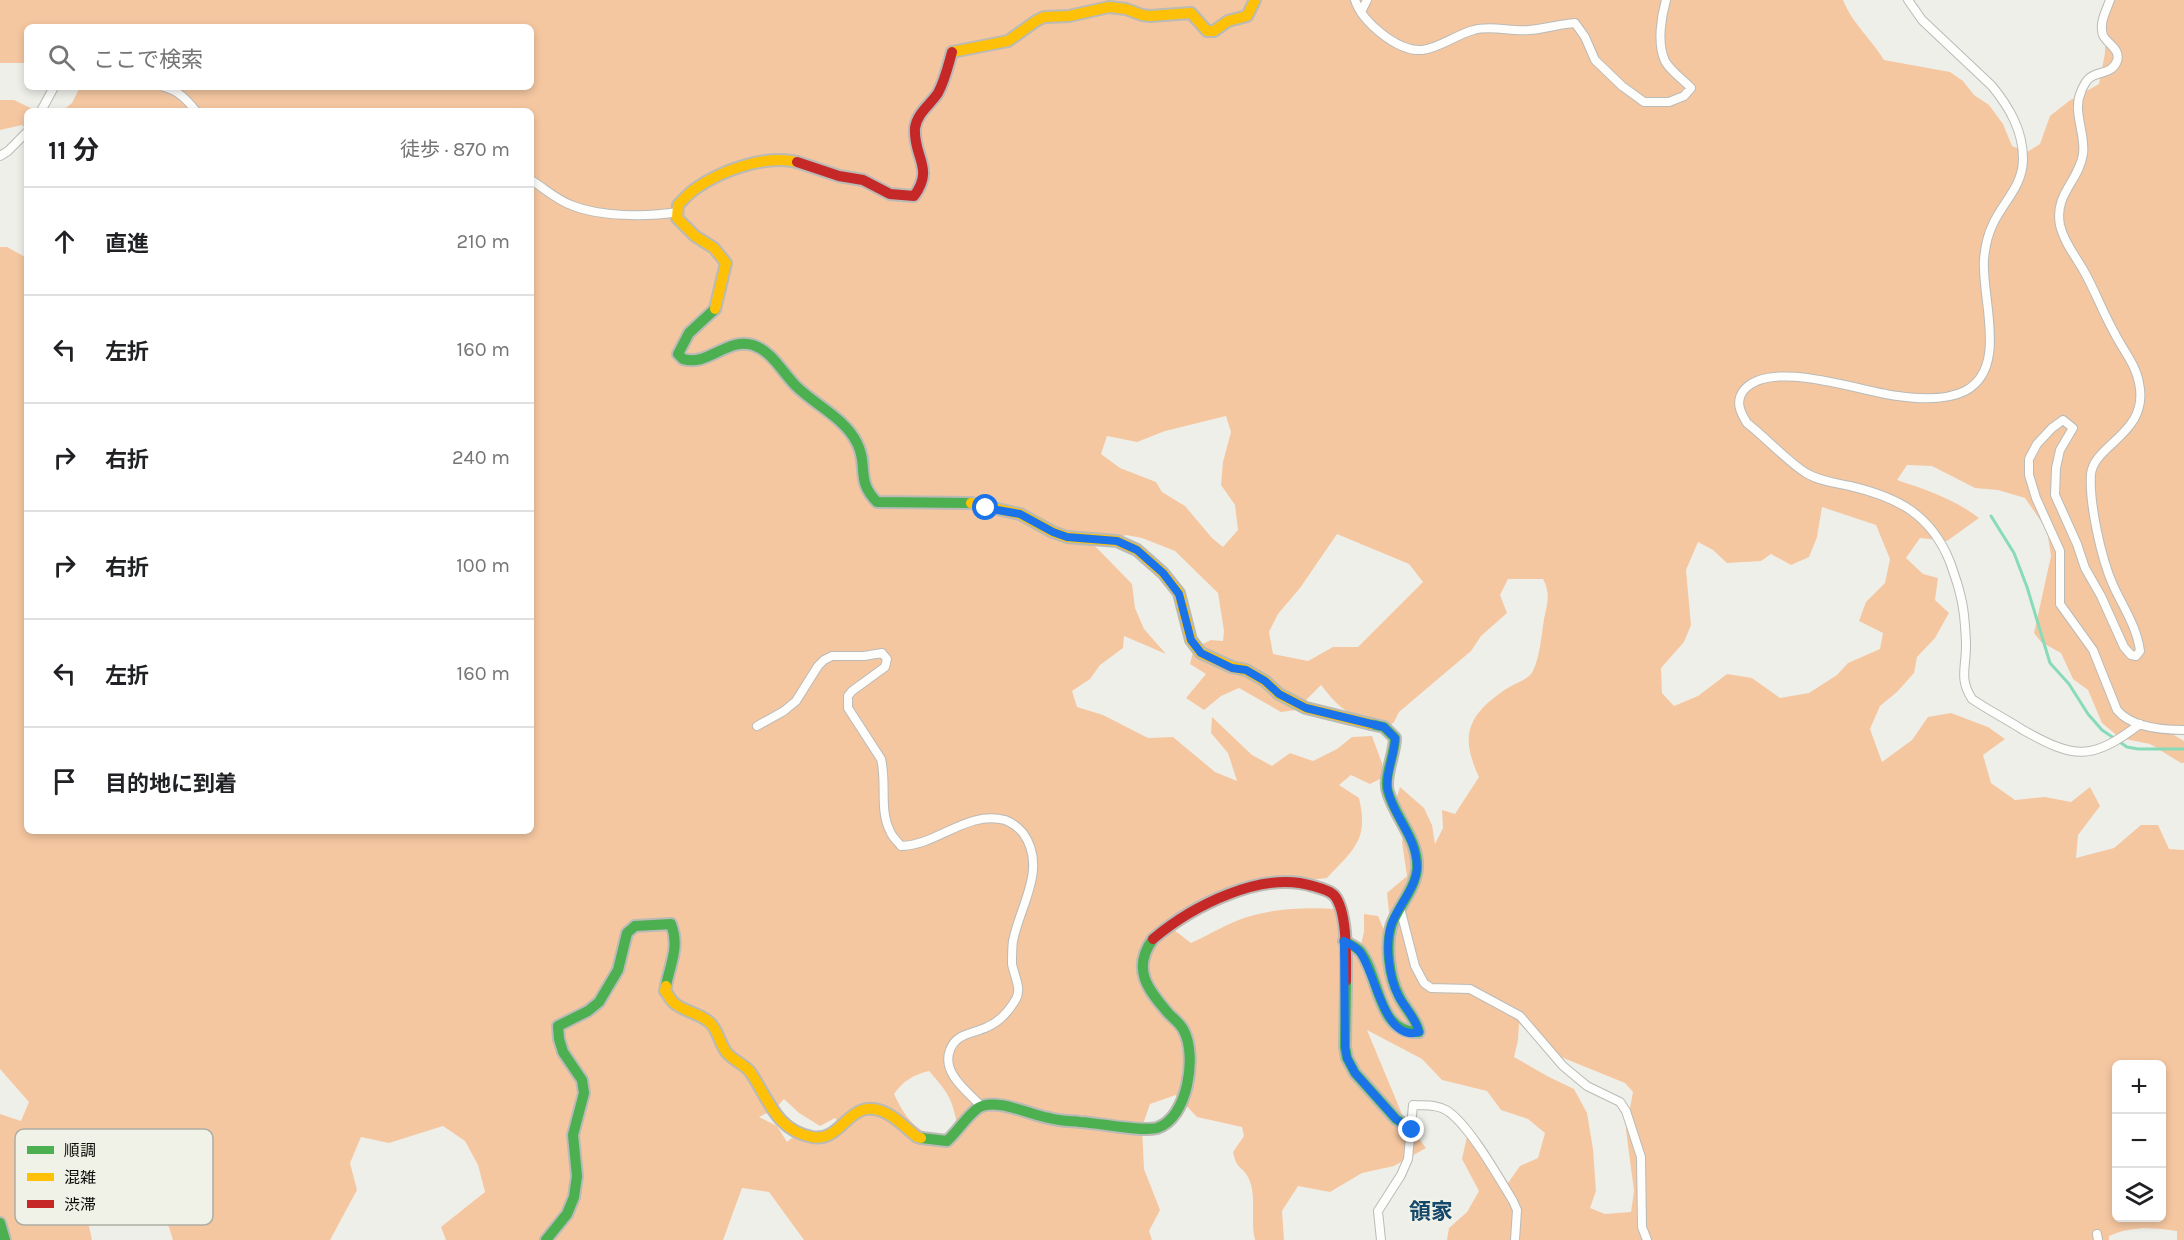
<!DOCTYPE html>
<html lang="ja">
<meta charset="utf-8">
<style>
body{margin:0;font-family:Karla,"Noto Sans JP",sans-serif;background:#f2f2f2;color:#202124}
.controls{position:absolute;right:18px;bottom:18px;display:grid;overflow:hidden;border-radius:9px;box-shadow:0 3px 9px #0003}
.controls button{width:54px;height:54px;display:grid;place-items:center;padding:0;border:0;border-bottom:2px solid #e0e0e0;background:#fff;color:#202124;font:30px sans-serif}
.stop{position:absolute;width:18px;height:18px;margin:-14px;border:4px solid #1a73e8;border-radius:50%;background:#fff}
.stop.end{background:#1a73e8;border-color:#fff;box-shadow:0 2px 6px #0008}
.list{margin:0;padding:0;list-style:none}
h2{display:flex;justify-content:space-between;align-items:center;height:78px;margin:0;padding:0 24px;font-size:26px}
h2 small{font-size:20px;font-weight:400;color:#757577}
.list li{display:grid;grid-template-columns:39px 1fr auto;gap:18px;align-items:center;box-sizing:border-box;height:108px;padding:0 24px;border-top:2px solid #e0e0e0}
.list b{display:block;font-size:22px;white-space:nowrap}
.list em{font-size:20px;font-style:normal;color:#757577}
.icon{flex:none;width:33px;height:33px;fill:none;stroke:currentColor;stroke-width:2;stroke-linecap:round;stroke-linejoin:round}
.map{position:relative;flex:none;width:2184px;height:1240px;overflow:hidden}
.search{position:absolute;background:#fff;box-shadow:0 3px 9px #0003;left:24px;top:24px;width:510px;height:66px;display:flex;align-items:center;gap:15px;box-sizing:border-box;padding:0 21px;border-radius:9px;color:#757577;font-size:22px}
.panel{position:absolute;background:#fff;box-shadow:0 3px 9px #0003;left:24px;top:108px;width:510px;height:726px;border-radius:9px}
.map>svg:first-child{display:block}
.forest{fill:#f5c7a1;fill-rule:evenodd}
.lines{fill:none;stroke-linecap:round;stroke-linejoin:round}
.stream{stroke:#87dbb8;stroke-width:3}
.street-casing{stroke:#babab6;stroke-width:10}
.fast-casing{stroke:#babab6;stroke-width:14}
.slow-casing{stroke:#babab6;stroke-width:14}
.jam-casing{stroke:#babab6;stroke-width:14}
.street{stroke:#fdfdfc;stroke-width:8}
.fast{stroke:#4caf50;stroke-width:10}
.slow{stroke:#ffc107;stroke-width:10}
.jam{stroke:#c62828;stroke-width:10}
.route{stroke:#1a73e8;stroke-width:8}
.labels{text-anchor:middle;dominant-baseline:central;stroke-width:5;stroke-linejoin:round;paint-order:stroke}
.quarter-label{font-size:22px;font-weight:bold;fill:#16486b;stroke:#f0f2e7}
.key{fill:#f0f2e7;stroke:#acada4;stroke-width:1.5}
.key-label{font-size:16px;fill:#0c0c08}
</style>
<div class="map">
<svg width="2184" height="1240" viewBox="0 0 2184 1240">
<rect width="100%" height="100%" fill="#efefea"/>
<path class="forest" d="M0 0H1843C1852 23 1871 39 1884 60L1950 72 1963 81 1974 95 1989 105 2003 124 2012 146 2027 152 2040 144 2050 116 2069 101 2099 84 2105 53V0H2184V728L2169 732 2184 741V763H2181L2150 744 2120 738 2102 723 2088 690 2073 679 2061 653 2041 642 2034 633 2051 556 2047 530 2025 498 1998 490 1975 488 1932 466 1907 465 1897 480C1927 490 1954 499 1979 518L1947 541 1920 538 1906 558 1923 574 1938 578 1935 600 1949 613 1935 638 1917 657 1914 673 1897 692 1880 706 1870 729 1882 762 1912 740 1928 717 1951 713 1988 727 2005 739 1983 755 1991 783 2015 800 2045 797 2071 802 2090 787 2100 806 2078 835 2076 858 2114 848 2141 825H2158L2169 849 2184 850V1240H2177V1231C2153 1227 2130 1226 2109 1236V1240H1447L1449 1228 1467 1212 1479 1191 1462 1159 1468 1132 1483 1160 1508 1183 1520 1166 1538 1158 1545 1133 1528 1119 1501 1110 1487 1091 1442 1080 1422 1059 1367 1030 1404 1119 1426 1148 1394 1166 1362 1173 1330 1192 1298 1186 1282 1211 1284 1240H1255C1250 1221 1257 1198 1249 1179 1243 1166 1237 1171 1233 1152L1244 1136 1242 1127 1197 1117 1176 1095 1150 1104 1142 1127 1144 1169 1160 1210 1149 1231 1152 1240H804L769 1192 742 1188 723 1240H446L441 1227 485 1192 478 1165 465 1141 443 1126 389 1143 361 1137 350 1163 357 1190 330 1240H173L165 1215 151 1192 122 1189 95 1198 89 1226 92 1240H0V1114L21 1121 29 1102 0 1069V247H7L27 258V831H531V111H62L72 103 80 87H531V27H27V63H0ZM1226 416 1231 432 1223 462 1221 485 1235 505 1238 530 1223 547 1212 538 1185 506 1162 492 1156 482 1120 468 1101 454 1107 436 1137 442 1165 431ZM1822 507 1876 525 1890 559 1885 583 1866 602 1859 621 1883 633 1880 649 1848 663 1837 675 1809 693 1780 698 1752 678 1727 674 1698 696 1674 706 1662 693 1661 668 1684 642 1691 625 1686 570 1698 542 1713 550 1727 563 1761 561 1771 554 1791 565 1809 557 1817 537ZM1337 534 1409 564 1423 582 1358 647H1333L1308 661 1273 654 1269 632 1278 614 1300 588ZM1126 535 1142 538 1175 551 1218 593 1224 631 1223 641 1211 640 1194 648 1190 664 1206 674 1186 698 1204 710 1221 696 1239 688 1281 712 1296 710 1321 685C1330 696 1337 706 1350 713 1362 719 1374 722 1385 731L1394 722 1399 712 1471 651 1481 636 1507 613 1500 595 1508 579H1543C1551 593 1547 605 1544 619 1542 632 1539 664 1531 674 1525 681 1511 685 1503 691 1467 716 1460 737 1479 777L1455 814 1442 810 1443 828 1435 844 1432 825 1424 808 1400 787 1396 800 1405 828 1402 842 1407 876 1387 893 1390 922 1384 930 1378 916 1364 914V932L1358 956 1349 947V922L1336 909C1306 907 1277 908 1247 917 1228 923 1209 935 1191 943L1174 930 1182 921 1256 886 1327 878C1354 849 1369 840 1359 798L1339 785 1351 775 1370 784 1384 777 1382 763 1372 736 1352 737 1337 749 1313 761 1290 753 1272 766 1252 755 1212 717 1211 733 1228 753 1237 781 1215 772 1173 737 1148 738 1103 715 1077 707 1072 691 1090 679 1100 665 1123 648 1124 636 1166 654 1144 629 1135 608 1132 584 1095 546ZM1519 1023 1556 1055 1625 1083 1633 1092 1626 1130 1634 1191 1631 1212 1605 1214 1590 1208 1596 1191 1593 1149 1587 1113 1574 1089 1549 1077 1514 1057 1518 1040ZM2116 1064H2162V1218H2116ZM929 1071C949 1094 952 1098 958 1128L951 1139C920 1136 907 1122 894 1094 903 1081 913 1075 929 1071ZM784 1099 799 1113 820 1126 835 1118 842 1126 826 1141 817 1135 799 1132 787 1142 777 1126 759 1117 775 1109Z
M0 100H14L37 111H27V130L22 125 0 130Z"/>
<g class="lines">
<path class="stream" d="M1991 516 2014 553 2027 587 2050 663 2069 684 2088 714 2102 730 2127 747 2138 749H2184"/>
<g class="street-casing">
<path id="street" d="M1355 0C1362 22 1398 52 1422 50 1440 48 1457 34 1474 30 1491 25 1512 32 1529 30 1545 29 1559 24 1575 23L1585 37 1595 60 1622 86 1644 102H1669L1684 96 1691 88C1683 79 1671 72 1665 61 1657 44 1661 17 1666 0
M1908 0 1922 20 1992 86C2009 107 2023 130 2023 159 2023 186 2003 202 1993 224 1988 234 1985 248 1984 259 1981 298 2009 368 1965 391 1945 401 1919 399 1898 396 1862 392 1771 358 1744 390 1735 401 1740 412 1747 423 1765 437 1788 462 1806 473 1819 481 1836 483 1850 486 1897 497 1931 514 1950 562 1956 579 1962 596 1964 615 1965 625 1966 636 1966 646 1966 668 1959 679 1972 699 1988 710 2006 719 2023 730 2075 759 2091 761 2140 724
M2110 0C2106 11 2099 23 2103 35 2107 44 2121 49 2117 61 2112 74 2100 71 2091 77 2087 79 2082 88 2081 92 2072 111 2086 134 2083 154 2079 181 2054 194 2060 225 2064 243 2077 258 2085 273 2096 293 2104 315 2115 334 2123 350 2136 365 2139 383 2150 433 2094 444 2091 474 2089 503 2101 558 2113 585 2123 607 2137 627 2140 651L2136 656 2131 655 2124 647 2101 596 2085 568 2077 544 2055 495 2056 468 2060 450 2073 428 2063 420 2052 428 2037 444 2029 459V475L2036 498 2060 551V604L2093 650 2117 710C2132 728 2163 730 2184 730
M1361 12 1367 0
M164 87C179 91 186 99 196 111
M41 111 54 87
M0 156 8 151 27 132
M531 180C544 188 557 200 571 205 600 217 647 217 678 212
M757 726 784 711 796 701 818 666 824 660 832 656H864L882 653 887 659 885 667 852 691 848 696V708L881 759C887 782 879 810 890 831 892 837 898 842 901 846 938 845 967 810 1005 820 1013 823 1017 826 1023 833 1048 868 1020 905 1013 941 1012 948 1012 957 1012 964 1014 975 1022 989 1016 999 1009 1011 999 1022 987 1027 973 1034 956 1033 950 1050 941 1073 968 1092 981 1106
M1400 908 1415 966 1424 983 1431 988 1470 989 1520 1016 1563 1066 1587 1086 1620 1102 1626 1111 1641 1157 1642 1227 1647 1240
M2097 1234 2098 1240
M1381 1240 1378 1211 1401 1175 1408 1159 1413 1105C1424 1106 1436 1104 1446 1110 1468 1123 1499 1178 1513 1201L1517 1210 1515 1240"/>
</g>
<g class="fast-casing">
<path id="fast" d="M715 309 689 333 678 354 683 359C708 367 727 337 753 345 773 352 782 372 796 386 815 405 845 418 857 443 869 466 855 480 877 502L971 503
M1344 941C1349 944 1356 947 1360 951 1380 976 1377 1034 1419 1032 1416 1018 1405 1009 1399 996 1389 977 1385 945 1392 924 1399 906 1415 889 1417 869 1419 840 1396 819 1388 792 1383 778 1395 754 1395 738L1384 727 1371 724
M1346 981 1345 1047 1347 1058 1355 1073 1396 1119 1412 1129
M921 1138 947 1141C958 1131 966 1117 978 1108 995 1097 1031 1115 1049 1118 1059 1121 1070 1121 1080 1122 1100 1123 1141 1132 1157 1128 1188 1118 1197 1056 1184 1031 1181 1024 1174 1019 1169 1014 1148 990 1131 969 1153 939
M0 1223 5 1240
M546 1240 567 1214 574 1197 577 1176 573 1135 584 1093 582 1080 563 1052 559 1039 558 1026 588 1011 599 1002 618 970 627 933 635 926 671 924C680 947 670 964 666 986"/>
</g>
<g class="slow-casing">
<path id="slow" d="M952 52 1008 41 1036 21 1044 17 1069 16 1109 7 1126 9 1142 15 1150 16 1191 13 1207 31H1214L1228 21 1247 16 1255 0
M715 309 726 263 714 248 695 236 677 218 678 205C683 200 689 193 695 189 720 171 766 154 797 162
M971 503 1020 514 1053 532 1067 537 1117 541 1137 550 1163 573 1179 593 1191 640 1201 653 1232 667 1246 670 1265 681 1279 694 1306 708 1371 724
M666 986 665 991C668 994 670 999 673 1002 683 1012 704 1014 712 1025 719 1033 720 1045 727 1053 734 1061 746 1065 751 1073 769 1100 776 1130 812 1137 845 1143 848 1093 888 1114 899 1120 908 1130 917 1137L921 1138"/>
</g>
<g class="jam-casing">
<path id="jam" d="M797 162 839 176 863 180 890 194 914 196C935 168 913 157 915 128 917 113 930 105 938 93 945 80 948 66 952 52
M1153 939C1192 906 1262 870 1313 886 1320 888 1329 890 1334 895 1348 911 1346 960 1346 981"/>
</g>
<use href="#street" class="street"/>
<use href="#fast" class="fast"/>
<use href="#slow" class="slow"/>
<use href="#jam" class="jam"/>
</g>
<g class="lines">
<path class="route" d="M986 508 1020 514 1053 532 1067 537 1117 541 1137 550 1163 573 1179 594 1191 640 1201 653 1232 668 1246 670 1265 681 1279 694 1306 708 1384 727 1395 738C1395 755 1384 776 1388 791 1394 818 1417 836 1417 868 1416 889 1397 906 1391 926 1385 946 1389 978 1399 997 1406 1009 1416 1019 1419 1032 1384 1043 1376 973 1360 952 1356 947 1350 944 1344 941L1345 1047 1347 1058 1355 1073 1396 1119 1412 1130"/>
</g>
<g class="labels">
<g class="quarter-label">
<text x="1431" y="1212">領家</text>
</g>
</g>
<rect x="15" y="1129" width="198" height="96" rx="9" class="key"/>
<rect x="27" y="1146" width="27" height="8" fill="#4caf50"/>
<rect x="27" y="1173" width="27" height="8" fill="#ffc107"/>
<rect x="27" y="1200" width="27" height="8" fill="#c62828"/>
<g class="key-label">
<text x="64" y="1156">順調</text>
<text x="64" y="1183">混雑</text>
<text x="64" y="1210">渋滞</text>
</g>
</svg>
<div class="controls">
<button>+</button>
<button>−</button>
<button><svg class="icon" aria-label="layers" viewBox="0 0 24 24"><path d="M12 4l9 5-9 5-9-5zM3 14l9 5 9-5"/></svg></button>
</div>
<div class="stop" style="left:986px;top:508px"></div>
<div class="stop end" style="left:1412px;top:1130px"></div>
<div class="search"><svg class="icon" aria-label="search" viewBox="0 0 24 24"><circle cx="10" cy="10" r="6"/><path d="M15 15l6 6"/></svg>ここで検索</div>
<section class="panel">
<h2>11 分<small>徒歩 · 870 m</small></h2>
<ul class="list">
<li><svg class="icon" aria-label="ahead" viewBox="0 0 24 24"><path d="M12 20V5M6 11l6-6 6 6"/></svg><div><b>直進</b></div><em>210 m</em></li>
<li><svg class="icon" aria-label="left" viewBox="0 0 24 24"><path d="M17 20v-9H6M10 6l-5 5 5 5"/></svg><div><b>左折</b></div><em>160 m</em></li>
<li><svg class="icon" aria-label="right" viewBox="0 0 24 24"><path d="M7 20v-9h11M14 6l5 5-5 5"/></svg><div><b>右折</b></div><em>240 m</em></li>
<li><svg class="icon" aria-label="right" viewBox="0 0 24 24"><path d="M7 20v-9h11M14 6l5 5-5 5"/></svg><div><b>右折</b></div><em>100 m</em></li>
<li><svg class="icon" aria-label="left" viewBox="0 0 24 24"><path d="M17 20v-9H6M10 6l-5 5 5 5"/></svg><div><b>左折</b></div><em>160 m</em></li>
<li><svg class="icon" aria-label="arrive" viewBox="0 0 24 24"><path d="M6 21V4h12l-3 4 3 4H6"/></svg><div><b>目的地に到着</b></div></li>
</ul>
</section>
</div>
